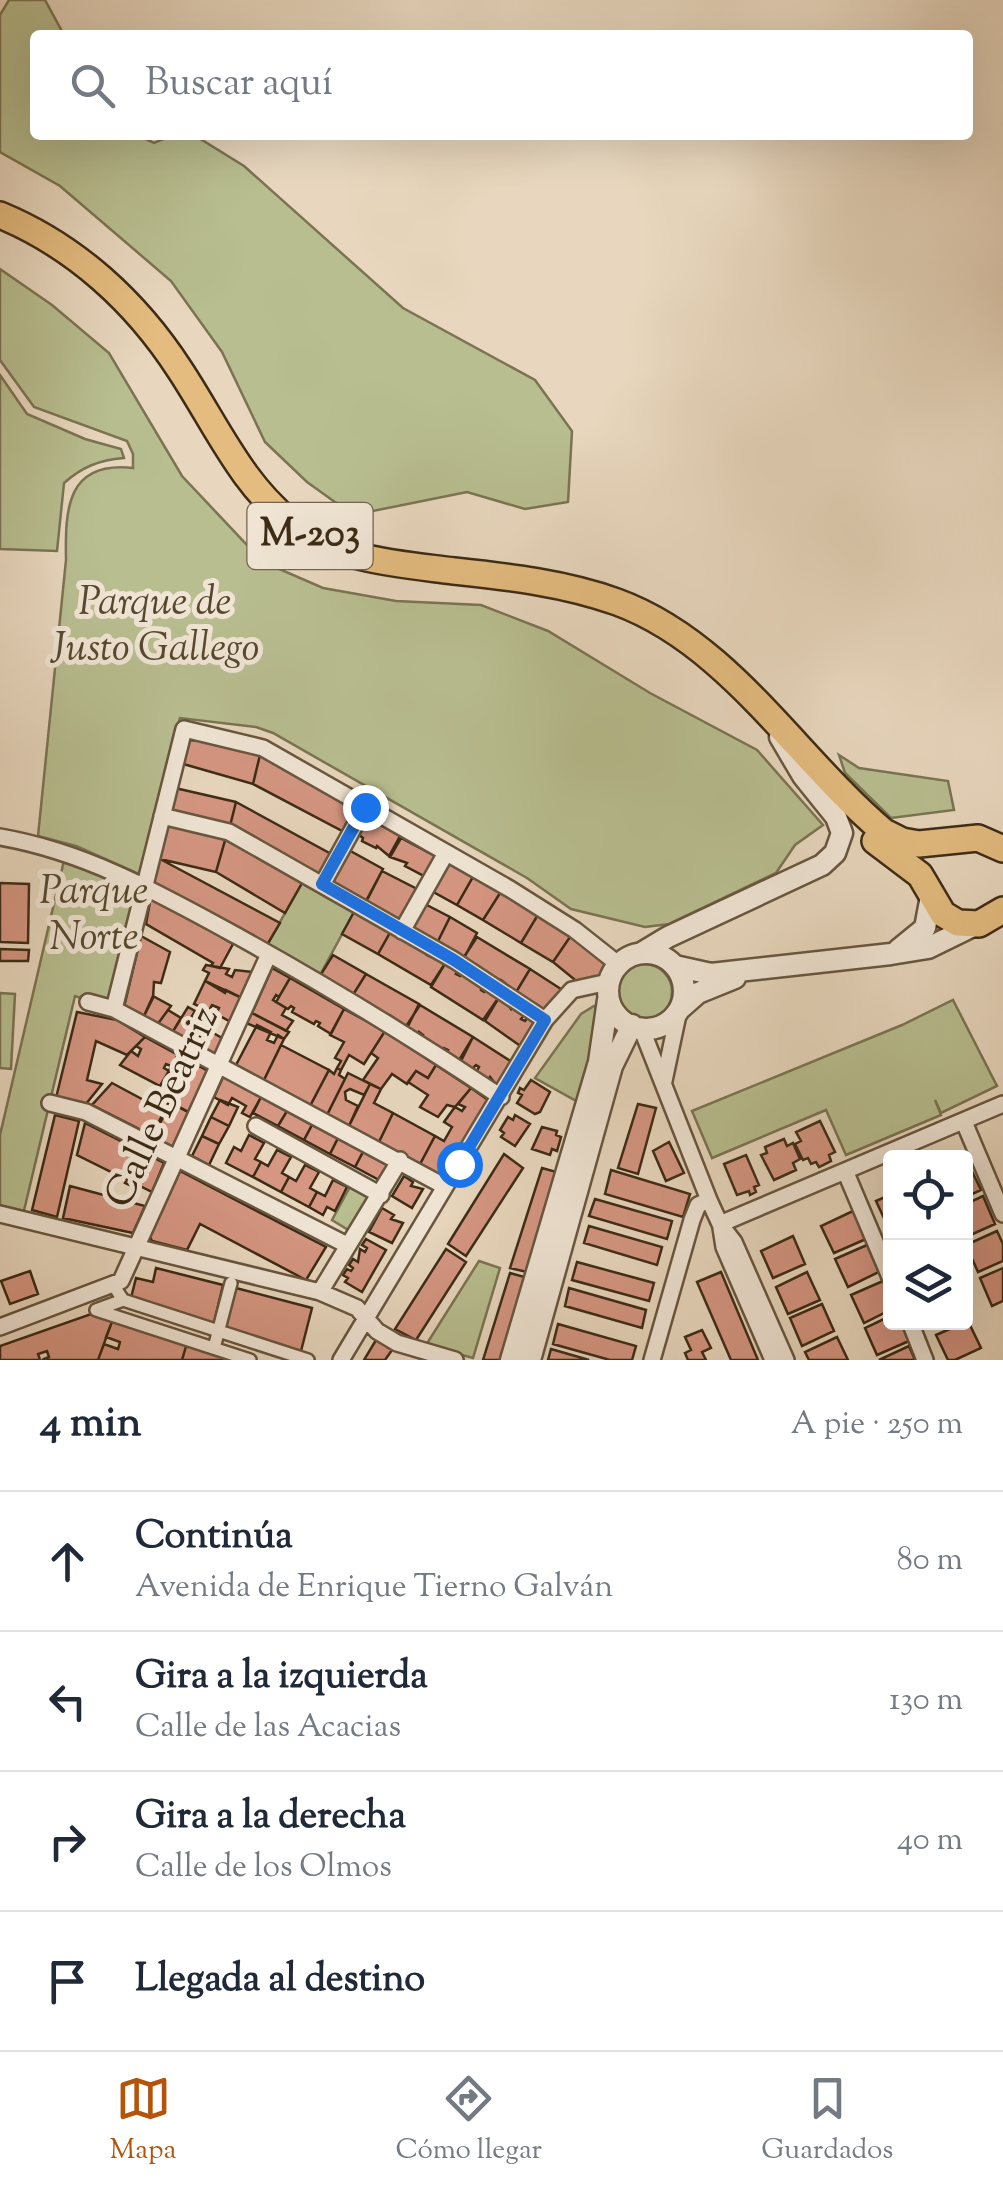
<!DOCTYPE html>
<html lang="es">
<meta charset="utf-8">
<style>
body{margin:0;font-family:"Sorts Mill Goudy",serif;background:#f6f6f7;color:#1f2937}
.controls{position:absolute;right:30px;bottom:30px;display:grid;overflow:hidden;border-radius:10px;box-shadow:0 10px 40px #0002}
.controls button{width:90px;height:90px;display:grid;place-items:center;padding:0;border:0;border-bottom:2px solid #e0e1e3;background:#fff;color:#1f2937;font:50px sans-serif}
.stop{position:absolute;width:30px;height:30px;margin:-22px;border:8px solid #1a73e8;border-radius:50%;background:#fff}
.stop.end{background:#1a73e8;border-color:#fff;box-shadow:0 2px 10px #0008}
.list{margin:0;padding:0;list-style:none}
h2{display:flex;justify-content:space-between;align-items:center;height:130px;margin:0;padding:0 40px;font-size:42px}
h2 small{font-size:32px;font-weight:400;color:#747a83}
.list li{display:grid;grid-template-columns:65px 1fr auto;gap:30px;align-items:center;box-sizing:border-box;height:140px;padding:0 40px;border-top:2px solid #e0e1e3}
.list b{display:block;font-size:38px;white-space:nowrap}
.list p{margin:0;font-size:32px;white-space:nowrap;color:#747a83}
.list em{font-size:32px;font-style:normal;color:#747a83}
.icon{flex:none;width:55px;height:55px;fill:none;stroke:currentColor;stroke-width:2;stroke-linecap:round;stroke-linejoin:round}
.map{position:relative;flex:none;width:1003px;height:1360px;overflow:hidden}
.search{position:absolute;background:#fff;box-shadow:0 10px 40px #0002;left:30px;right:30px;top:30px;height:110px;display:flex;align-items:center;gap:25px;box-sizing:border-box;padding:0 35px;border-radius:10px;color:#747a83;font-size:38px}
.sheet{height:690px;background:#fff}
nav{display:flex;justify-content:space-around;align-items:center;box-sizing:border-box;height:140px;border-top:2px solid #e0e1e3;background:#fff;font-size:28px;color:#747a83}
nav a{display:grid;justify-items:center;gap:5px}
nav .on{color:#b45309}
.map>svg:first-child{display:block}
.green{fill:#b8be90;stroke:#7a7452;stroke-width:2.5}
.building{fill:#d59682;stroke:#3d2b15;stroke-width:2.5}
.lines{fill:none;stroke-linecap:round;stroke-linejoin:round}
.pedestrian-casing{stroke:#68563f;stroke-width:16}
.minor-casing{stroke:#68563f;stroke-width:20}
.tertiary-casing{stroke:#68563f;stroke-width:25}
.primary-casing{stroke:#3d2b15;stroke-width:30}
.pedestrian{stroke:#f0e5d5;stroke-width:11}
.minor{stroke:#f0e5d5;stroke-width:15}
.tertiary{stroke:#f0e5d5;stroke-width:20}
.primary{stroke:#e4bc7f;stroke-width:25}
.route{stroke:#1a73e8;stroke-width:12}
.labels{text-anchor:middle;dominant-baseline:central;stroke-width:10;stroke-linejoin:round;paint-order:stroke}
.shield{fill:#f0e5d5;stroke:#73634f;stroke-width:2.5}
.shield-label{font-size:38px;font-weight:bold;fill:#3d2b15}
.park-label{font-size:40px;font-style:italic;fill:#56482e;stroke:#f0e5d5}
.street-label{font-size:40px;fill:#3d2b15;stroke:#f0e5d5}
</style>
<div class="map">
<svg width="1003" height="1360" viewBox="0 0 1003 1360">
<rect width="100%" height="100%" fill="#e8d7be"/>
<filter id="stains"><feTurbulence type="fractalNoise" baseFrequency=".002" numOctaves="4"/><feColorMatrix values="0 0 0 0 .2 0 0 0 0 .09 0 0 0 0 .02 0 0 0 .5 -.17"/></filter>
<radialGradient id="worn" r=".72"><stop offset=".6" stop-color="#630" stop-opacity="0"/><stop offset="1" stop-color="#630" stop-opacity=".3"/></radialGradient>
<path class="green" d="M9 0H45L64 35H35V135H137L154 143 173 135H194L244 166 403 308 535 380 572 431 568 502 525 509 467 492 353 515 307 482 265 442 222 352 171 281 60 186 0 152V15Z
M0 269 52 305 109 353 182 476 263 562 323 588 396 601 481 605 548 631 650 693 757 750 823 825 795 845 776 873 669 924 645 927 571 909 527 878 273 733 256 727 180 718 139 874 76 846 38 836 66 560C65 508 67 461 133 468V454L127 441 34 407 0 360Z
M0 375 27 414 85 439 121 449 124 458C99 460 82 467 64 483L57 551 0 549Z
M839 755 859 768 948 781 954 810 891 818 845 773Z
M66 852 146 885 114 1009 75 996 22 1219 0 1214V1135Z
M302 883 354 912 320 975 267 945Z
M616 992a28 28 0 1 1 56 0a28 28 0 1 1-56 0Z
M0 993 15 994 11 1069 0 1068Z
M953 1000 997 1086 941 1113 935 1100 941 1115 846 1155 826 1110 712 1158 692 1111 902 1025Z
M594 1006H603L580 1103 535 1078 581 1014Z
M351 1185 373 1197 350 1231 332 1220Z
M479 1261 500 1268 473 1358 426 1345Z"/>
<path class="building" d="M186 735 260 755 253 784 180 763Z
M260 755 357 809 346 833 253 784Z
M175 788 236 802 229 830 167 814Z
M236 802 333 855 322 879 229 830Z
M369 818 400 836 389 856 377 846 376 848 362 841 363 838 359 835Z
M167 824 226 837 216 872 160 859Z
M226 837 302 883 285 913 216 872Z
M401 838 435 856 424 876 405 866 407 863 390 857Z
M345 848 383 869 366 902 327 881Z
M160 859 280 923 267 945 152 883Z
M445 859 474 875 457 905 428 889Z
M382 871 421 891 403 924 365 903Z
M474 875 502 890 483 920 457 905Z
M0 883 29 884 28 943 0 942Z
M502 890 539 913 521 943 483 920Z
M151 896 233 944 220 968 211 966 213 963 146 924Z
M421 902 450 917 436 945 406 929Z
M354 912 392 929 378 954 342 934Z
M539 913 572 934 553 962 521 943Z
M450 917 477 933 462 962 436 945Z
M392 929 404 937 403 940 406 942 408 939 430 951 427 955 431 957 434 954 446 962 431 985 378 954Z
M572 934 610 965 603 979 580 984 553 962Z
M141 936 170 952 161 983 154 982 153 998 143 1018 124 1007Z
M477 937 530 969 515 994 503 986 505 983 501 980 499 983 477 971 480 967 476 965 474 968 462 960Z
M0 949 29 950 28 961H0Z
M333 955 366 974 351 998 318 979Z
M446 962 458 971 456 974 460 976 462 973 483 986 481 990 484 992 487 989 499 997 483 1020 431 987Z
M206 965 229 969 226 974 232 977 235 970 253 972 242 998 205 981 209 973 203 970Z
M272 968 290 978 279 997 276 995 273 1000 286 1008 282 1015 293 1021 286 1031 252 1013Z
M530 969 564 991 544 1015 515 994Z
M366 974 419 1004 406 1030 393 1022 395 1019 391 1016 389 1020 367 1008 370 1004 351 998Z
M290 978 344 1009 331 1034 318 1026 320 1023 316 1021 314 1024 292 1012 294 1008 291 1006 288 1009 276 1002Z
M205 981 225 993 226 990 242 998 231 1022 216 1014 219 1008 212 1005 209 1011 194 1004Z
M501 994 511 1009 513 1005 526 1013 521 1019 525 1021 528 1017 540 1024 526 1050 485 1021Z
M153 996 171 1006 157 1025 143 1018Z
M420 1005 473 1037 458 1062 446 1054 448 1050 444 1048 442 1051 421 1038 423 1035 419 1032 417 1036 405 1028Z
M188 1007 195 1011 188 1023 195 1027 202 1014 208 1018 195 1046 172 1033Z
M344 1009 385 1031 364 1064 349 1055 341 1070 337 1068 341 1061 335 1058 344 1042 330 1035Z
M168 1010 181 1018 172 1033 157 1025Z
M77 1012 117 1020 145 1037 127 1055 96 1041 87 1080 102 1084 85 1105 56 1098Z
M252 1013 289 1032 284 1039 246 1023Z
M257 1025 271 1032 267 1040 274 1043 278 1035 284 1039 263 1082 235 1067Z
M204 1028 224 1039 216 1057 195 1046Z
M385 1031 436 1065 428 1078 416 1071 407 1084 392 1074 381 1089 363 1080 378 1058 371 1053Z
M145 1037 178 1055 171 1066 166 1064 164 1068 169 1071 160 1086 120 1065 131 1051 138 1056 141 1049 136 1046Z
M473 1037 515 1064 501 1091 490 1077 488 1080 475 1074 479 1067 476 1065 472 1069 460 1063Z
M281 1045 329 1070 309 1108 263 1082Z
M178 1055 208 1071 188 1112 171 1103 182 1080 168 1072Z
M436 1065 471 1088 455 1107 447 1105 438 1117 420 1107 428 1095 408 1082 416 1071 428 1078Z
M337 1068 341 1070 339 1075 345 1079 326 1117 309 1108 329 1070 334 1074Z
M348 1073 370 1084 364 1095 350 1089 345 1092 346 1100 358 1106 348 1128 326 1117Z
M223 1077 261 1097 250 1117 242 1113 246 1106 232 1098 228 1105 214 1097Z
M531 1080 550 1092 540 1112 535 1114 517 1103 522 1095 518 1093 520 1088 524 1090Z
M112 1083 166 1112 153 1136 92 1105Z
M370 1084 381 1089 374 1103 393 1113 378 1144 348 1128Z
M471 1088 488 1100 441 1178 419 1166 435 1136 444 1141 452 1127 444 1122 455 1107 462 1111 465 1107 458 1104Z
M261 1097 287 1111 278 1126 253 1113Z
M220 1100 238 1107 229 1126 211 1117Z
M169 1101 190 1113 173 1149 151 1138Z
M638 1104 656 1108 638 1174 618 1168Z
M287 1111 312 1125 304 1140 278 1126Z
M393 1113 435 1136 419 1166 378 1144Z
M55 1115 79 1121 57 1217 32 1210Z
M515 1115 530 1124 515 1146 501 1137 504 1133 500 1130 508 1117 513 1120Z
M211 1117 229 1126 219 1144 202 1136Z
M820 1121 835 1152 829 1155 831 1161 819 1167 816 1162 811 1164 808 1158 803 1160 795 1144 801 1141 796 1132Z
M85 1123 164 1163 152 1192 138 1185 136 1188 125 1183 127 1180 77 1155Z
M312 1125 338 1138 330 1154 304 1140Z
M542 1127 557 1131 556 1135 561 1137 557 1151 552 1149 550 1155 532 1149Z
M249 1135 264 1143 255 1159 261 1162 253 1177 226 1163 234 1147 241 1151Z
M202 1136 219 1144 209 1165 192 1156Z
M338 1138 363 1152 355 1167 330 1154Z
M784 1139 787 1146 793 1143 800 1159 793 1163 796 1170 774 1180 761 1155 767 1153 765 1147Z
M669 1142 684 1173 666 1181 653 1151Z
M277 1150 291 1157 282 1173 289 1177 281 1192 253 1177 261 1162 268 1166Z
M363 1152 389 1166 381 1181 355 1167Z
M504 1154 523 1168 466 1256 448 1244Z
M746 1155 759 1185 754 1187 756 1192 750 1195 749 1191 737 1195 724 1164Z
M968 1163 981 1190 966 1197V1164Z
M305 1165 319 1172 310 1188 317 1192 309 1207 281 1192 289 1177 296 1181Z
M542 1168 560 1173 531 1273 510 1268Z
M611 1170 690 1194 683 1217 605 1194Z
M180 1171 326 1247 306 1280 200 1224 187 1250 152 1241 150 1237Z
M404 1176 413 1182 411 1186 423 1189 412 1208 392 1196Z
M333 1180 347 1187 335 1211 327 1207 323 1215 309 1207 317 1192 325 1196Z
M70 1186 145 1206 133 1233 63 1218Z
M890 1195V1228L889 1229 876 1201Z
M983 1196 995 1224 966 1237V1204Z
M595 1199 672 1221 667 1239 589 1216Z
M382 1208 394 1215 391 1219 403 1223 392 1243 369 1232Z
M853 1211 866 1239 834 1253 821 1226Z
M589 1226 662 1247 657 1265 584 1243Z
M997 1231 1003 1244V1261L978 1272 966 1245Z
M793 1236 805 1264 773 1278 761 1251Z
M366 1239 386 1250 362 1292 345 1282 348 1278 343 1275 347 1269 351 1271 353 1268 349 1265 353 1259 358 1262 360 1249 365 1252 367 1248 362 1245Z
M867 1245 879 1272 848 1287 835 1259Z
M446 1249 466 1262 416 1340 395 1329Z
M577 1262 654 1283 649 1301 572 1280Z
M156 1268 223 1285 213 1327 131 1298 136 1278 153 1282Z
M1003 1268V1301L992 1306 980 1278Z
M30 1271 38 1294 10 1304 1 1281Z
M721 1272 758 1360H731L697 1282Z
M807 1272 820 1300 788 1314 776 1287Z
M510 1273 528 1278 505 1360H483Z
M883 1281 890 1298V1310L864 1323 851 1295Z
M236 1288 312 1308 300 1355 225 1331Z
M569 1288 646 1310 642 1328 565 1306Z
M822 1304 834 1331 802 1346 790 1318Z
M94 1313 113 1319 98 1360H42L49 1357 47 1351 38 1354 40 1360H0V1346Z
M890 1316V1322H901L909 1341 877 1355 865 1328Z
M113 1319 187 1343 182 1360H98L104 1344 118 1349 120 1342 106 1337Z
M968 1321 981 1348 955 1360H948L936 1335Z
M558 1324 636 1346 632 1360H610L553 1344Z
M702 1330 711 1348 702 1352 706 1360H688L685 1353 691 1350 685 1337Z
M837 1337 848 1360H809L805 1352Z
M376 1340 392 1350 385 1360H364Z
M187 1343 239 1360H182Z
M909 1346 915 1360H879Z
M551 1349 589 1360H548Z"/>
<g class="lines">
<g class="pedestrian-casing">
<path id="pedestrian" d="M114 1286 123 1300 308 1360
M123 1300 96 1310 250 1360
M214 1348 231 1283"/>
</g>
<g class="minor-casing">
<path id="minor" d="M162 816 229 832 454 960 545 1020
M0 837C87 852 162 895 239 937 329 987 416 1040 501 1097
M322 885 365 807
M402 931 446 853
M88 1002 114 1009 444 1186
M114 1009 184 729 263 748 510 889 575 930 618 964
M642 1030 709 1200 720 1224 734 1242 786 1360
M664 1081 679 1010
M50 1103 86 1112 347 1245
M964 1122 1003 1214
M256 1126 381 1195
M846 1173 890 1277
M0 1214 320 1292 357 1308 377 1331 397 1343 455 1360
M720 1224 1003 1104
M721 1228 724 1247 773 1360
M320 1292 400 1160
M910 1322 925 1360
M0 1327 121 1281 269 954
M341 1360 545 1020 572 990 608 982
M652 1360 692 1220 698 1205 709 1200"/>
</g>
<g class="tertiary-casing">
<path id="tertiary" d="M898 950 925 928 931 896
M643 952 668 937 822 865 835 853 842 833 836 817 803 776 780 737
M608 991a38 38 0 1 1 76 0a38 38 0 1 1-76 0Z
M675 966 711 974 891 954 928 948 975 925
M681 1008 698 993 735 978
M511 1360 599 1062 608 1000
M530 1360 612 1066 632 1025"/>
</g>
<g class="primary-casing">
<path id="primary" d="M0 215C75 246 136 302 180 370 217 426 241 485 296 527 341 561 400 564 454 571 509 577 564 583 617 602 729 643 796 758 884 832L902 841 919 844 978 838 1003 849
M875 841 920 875 943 914 958 923 979 924 1003 910"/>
</g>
<use href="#pedestrian" class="pedestrian"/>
<use href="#minor" class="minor"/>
<use href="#tertiary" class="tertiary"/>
<use href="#primary" class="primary"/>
</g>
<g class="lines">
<path class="route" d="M365 807 322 884 454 960 545 1020 459 1164"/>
</g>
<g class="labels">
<rect class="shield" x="247.5" y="503" width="125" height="66" rx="8"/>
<g class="shield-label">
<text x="310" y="536">M-203</text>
</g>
<g class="park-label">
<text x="155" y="604">Parque de<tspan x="155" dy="46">Justo Gallego</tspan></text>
<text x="94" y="893">Parque<tspan x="94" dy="46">Norte</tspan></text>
</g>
<g class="street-label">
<text transform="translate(164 1108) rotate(-65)">Calle Beatriz</text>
</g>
</g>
<rect width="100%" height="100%" filter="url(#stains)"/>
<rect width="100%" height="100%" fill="url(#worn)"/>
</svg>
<div class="controls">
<button><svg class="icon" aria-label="locate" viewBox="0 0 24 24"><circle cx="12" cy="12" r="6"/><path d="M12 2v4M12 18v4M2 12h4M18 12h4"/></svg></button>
<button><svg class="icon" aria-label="layers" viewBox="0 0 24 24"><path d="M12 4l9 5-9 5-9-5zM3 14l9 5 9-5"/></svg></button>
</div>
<div class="stop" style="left:459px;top:1164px"></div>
<div class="stop end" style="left:365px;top:807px"></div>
<div class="search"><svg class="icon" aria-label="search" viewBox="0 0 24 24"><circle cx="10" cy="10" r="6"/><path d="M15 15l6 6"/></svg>Buscar aquí</div>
</div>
<section class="sheet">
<h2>4 min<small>A pie · 250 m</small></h2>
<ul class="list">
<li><svg class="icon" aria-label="ahead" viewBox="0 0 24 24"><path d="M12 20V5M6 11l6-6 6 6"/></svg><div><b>Continúa</b><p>Avenida de Enrique Tierno Galván</p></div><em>80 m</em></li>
<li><svg class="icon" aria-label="left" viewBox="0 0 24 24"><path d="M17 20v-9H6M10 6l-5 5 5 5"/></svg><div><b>Gira a la izquierda</b><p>Calle de las Acacias</p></div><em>130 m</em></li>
<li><svg class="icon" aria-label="right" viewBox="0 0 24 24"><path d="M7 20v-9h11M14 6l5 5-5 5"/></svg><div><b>Gira a la derecha</b><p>Calle de los Olmos</p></div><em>40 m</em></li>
<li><svg class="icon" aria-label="arrive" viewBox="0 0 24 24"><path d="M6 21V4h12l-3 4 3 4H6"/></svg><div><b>Llegada al destino</b></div></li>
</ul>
</section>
<nav>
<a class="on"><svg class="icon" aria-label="map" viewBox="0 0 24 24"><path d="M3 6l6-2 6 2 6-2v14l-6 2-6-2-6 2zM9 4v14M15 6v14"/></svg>Mapa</a>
<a><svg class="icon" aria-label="directions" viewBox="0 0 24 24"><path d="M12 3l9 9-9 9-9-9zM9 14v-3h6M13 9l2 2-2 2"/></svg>Cómo llegar</a>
<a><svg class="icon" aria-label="saved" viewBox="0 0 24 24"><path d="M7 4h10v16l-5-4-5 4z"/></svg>Guardados</a>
</nav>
